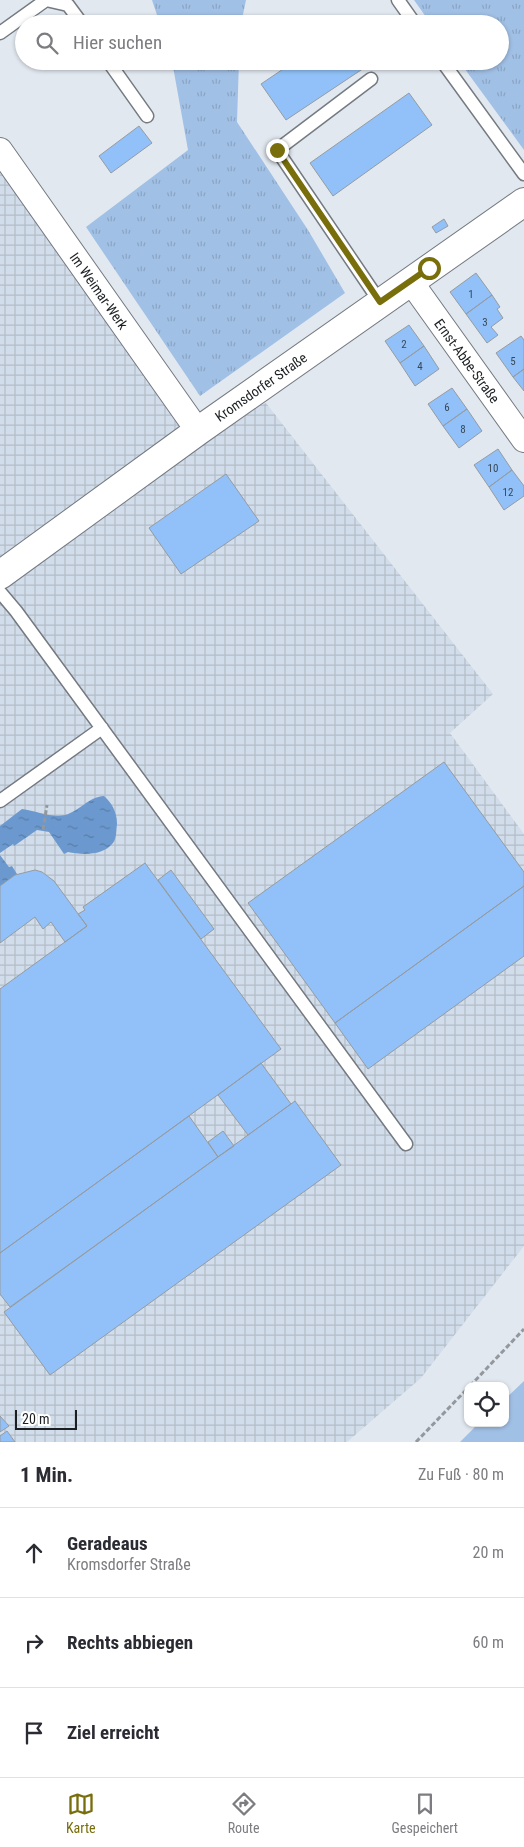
<!DOCTYPE html>
<html lang="de">
<meta charset="utf-8">
<style>
body{margin:0;font-family:"Roboto Condensed",sans-serif;background:#f7f7f7;color:#2b2b33}
.controls{position:absolute;right:15px;bottom:15px;display:grid;overflow:hidden;border-radius:10px;box-shadow:0 1px 4px #0004}
.controls button{width:45px;height:45px;display:grid;place-items:center;padding:0;border:0;border-bottom:1px solid #e1e1e2;background:#fff;color:#2b2b33;font:25px sans-serif}
.scale{position:absolute;left:15px;bottom:12px;width:62px;box-sizing:border-box;padding-left:5px;border:2px solid #1c1f21;border-top:0;font-size:14px;line-height:18px;white-space:nowrap;color:#1c1f21;-webkit-text-stroke:4px #fff;paint-order:stroke}
.stop{position:absolute;width:15px;height:15px;margin:-11px;border:4px solid #786e0b;border-radius:50%;background:#fff}
.stop.end{background:#786e0b;border-color:#fff;box-shadow:0 1px 5px #0008}
.list{margin:0;padding:0;list-style:none}
h2{display:flex;justify-content:space-between;align-items:center;height:65px;margin:0;padding:0 20px;font-size:21px}
h2 small{font-size:16px;font-weight:400;color:#7c7c81}
.list li{display:grid;grid-template-columns:32px 1fr auto;gap:15px;align-items:center;box-sizing:border-box;height:90px;padding:0 20px;border-top:1px solid #e1e1e2}
.list b{display:block;font-size:19px;white-space:nowrap}
.list p{margin:0;font-size:16px;white-space:nowrap;color:#7c7c81}
.list em{font-size:16px;font-style:normal;color:#7c7c81}
.icon{flex:none;width:28px;height:28px;fill:none;stroke:currentColor;stroke-width:2;stroke-linecap:round;stroke-linejoin:round}
.map{position:relative;flex:none;width:524px;height:1442px;overflow:hidden}
.search{position:absolute;background:#fff;box-shadow:0 1px 4px #0004;left:15px;right:15px;top:15px;height:55px;display:flex;align-items:center;gap:12px;box-sizing:border-box;padding:0 18px;border-radius:28px;color:#7c7c81;font-size:19px}
.sheet{height:335px;background:#fff}
nav{display:flex;justify-content:space-around;align-items:center;box-sizing:border-box;height:70px;border-top:1px solid #e1e1e2;background:#fff;font-size:14px;color:#7c7c81}
nav a{display:grid;justify-items:center;gap:2px}
nav .on{color:#786e0b}
.map>svg:first-child{display:block}
.industrial{fill:url(#industrial-grid)}
.grass{fill:url(#grass-tufts)}
.garden{fill:#a1c0e5}
.water{fill:url(#water-ripples)}
.building{fill:#91c1f8;stroke:#959ba2}
.lines{fill:none;stroke-linecap:round;stroke-linejoin:round}
.lane-casing{stroke:#757a81;stroke-width:15}
.street-casing{stroke:#757a81;stroke-width:26}
.secondary-casing{stroke:#757a81;stroke-width:30}
.path{stroke:#93989e;stroke-width:3;stroke-dasharray:5 2.5;stroke-linecap:butt}
.lane{stroke:#fff;stroke-width:12}
.street{stroke:#fff;stroke-width:24}
.secondary{stroke:#fff;stroke-width:28}
.route{stroke:#786e0b;stroke-width:6}
.labels{text-anchor:middle;dominant-baseline:central;stroke-width:4;stroke-linejoin:round;paint-order:stroke}
.number-label{font-size:11px;fill:#394857}
.street-label{font-size:14px;fill:#1c1f21;stroke:#fff}
</style>
<div class="map">
<svg width="524" height="1442" viewBox="0 0 524 1442">
<defs>
<pattern id="industrial-grid" width="8" height="8" patternUnits="userSpaceOnUse" patternTransform="scale(1.25)"><rect width="8" height="8" fill="#d1ddea"/><path d="M0 4h8M4 0v8" fill="none" stroke="#b3bdc8"/></pattern>
<pattern id="grass-tufts" width="24" height="20" patternUnits="userSpaceOnUse" patternTransform="scale(1.25)"><rect width="24" height="20" fill="#a1c0e5"/><path d="M3 7l-1-3M5 7V3M7 7l1-3M15 17l-1-3M17 17v-4M19 17l1-3" fill="none" stroke="#8aa5c4"/></pattern>
<pattern id="water-ripples" width="26" height="14" patternUnits="userSpaceOnUse" patternTransform="scale(1.25)"><rect width="26" height="14" fill="#6b99cf"/><path d="M2 4q2-2 4 0t4 0M15 11q2-2 4 0t4 0" fill="none" stroke="#577ca8"/></pattern>
</defs>
<rect width="100%" height="100%" fill="#e2e8f0"/>
<path class="industrial" d="M0 150 198 431 266 403 493 694 450 733 524 834V1246L421 1378 347 1442H0Z"/>
<path class="grass" d="M152 0H246L241 24H160Z
M414 0H524V150L459 61H500V24H431Z
M172 61H239L237 122 308 230 345 293 200 396 86 227 188 150Z"/>
<path class="garden" d="M524 1381V1442H460L479 1423H505V1399Z"/>
<path class="water" d="M104 796C112 803 117 812 117 824 116 830 117 838 113 843 103 856 82 855 68 852L64 854 49 832 37 830 14 846 13 844 0 853V826L22 809C36 811 52 818 65 815 80 811 88 797 104 796Z
M0 855 9 867 12 866 17 874 0 886Z"/>
<path class="building" d="M295 61H368L370 64 286 120 261 84Z
M409 93 432 125 333 196 310 163Z
M139 126 152 143 111 173 99 156Z
M444 219 448 226 436 233 432 227Z
M476 273 492 295 466 314 450 292Z
M492 295 500 307 497 309 503 318 491 327 498 335 487 343 466 314Z
M409 325 424 346 400 363 385 341Z
M521 336 524 340V369L513 377 496 353Z
M424 346 439 369 415 386 400 363Z
M524 369V391L513 377Z
M452 388 467 409 443 426 428 404Z
M467 409 482 431 459 448 443 426Z
M498 449 512 470 489 487 474 465Z
M512 470 524 486V496L504 510 489 487Z
M226 474 259 521 181 574 149 528Z
M444 762 524 872V886L335 1023 248 903Z
M145 863 281 1049 0 1253V989L87 926 78 914 85 910 83 907Z
M35 870 42 872 54 881 87 926 65 942 51 922 43 929 35 917 0 943V886L15 875Z
M171 870 214 929 201 939 158 880Z
M524 886V956L368 1069 335 1023Z
M261 1063 291 1104 248 1135 218 1095Z
M295 1101 341 1165 50 1375 4 1312Z
M189 1116 218 1157 10 1307 0 1294V1253Z
M223 1131 234 1146 218 1157 208 1142Z
M0 1416 9 1426 0 1432Z
M7 1431 15 1442H0V1436Z"/>
<g class="lines">
<g class="lane-casing">
<path id="lane" d="M398 0 415 24
M0 33 46 0 68 5 82 24
M108 61 147 116
M442 61 524 174
M371 79 277 150 380 302
M0 592 16 611 406 1144
M0 801 102 728"/>
</g>
<g class="street-casing">
<path id="street" d="M0 150 198 431
M411 282 524 440"/>
</g>
<g class="secondary-casing">
<path id="secondary" d="M0 575 198 431 524 202"/>
</g>
<path class="path" d="M43 830 47 805
M470 1386 524 1329
M416 1442 468 1388"/>
<use href="#lane" class="lane"/>
<use href="#street" class="street"/>
<use href="#secondary" class="secondary"/>
</g>
<g class="lines">
<path class="route" d="M277 150 380 302 429 268"/>
</g>
<g class="labels">
<g class="number-label">
<text x="471" y="294">1</text>
<text x="485" y="322">3</text>
<text x="404" y="344">2</text>
<text x="513" y="361">5</text>
<text x="420" y="366">4</text>
<text x="447" y="407">6</text>
<text x="463" y="429">8</text>
<text x="493" y="468">10</text>
<text x="508" y="492">12</text>
</g>
<g class="street-label">
<text transform="translate(99 291) rotate(55)">Im Weimar-Werk</text>
<text transform="translate(467 361) rotate(54)">Ernst-Abbe-Straße</text>
<text transform="translate(261 387) rotate(-35)">Kromsdorfer Straße</text>
</g>
</g>
</svg>
<div class="controls">
<button><svg class="icon" aria-label="locate" viewBox="0 0 24 24"><circle cx="12" cy="12" r="6"/><path d="M12 2v4M12 18v4M2 12h4M18 12h4"/></svg></button>
</div>
<div class="scale">20 m</div>
<div class="stop" style="left:429px;top:268px"></div>
<div class="stop end" style="left:277px;top:150px"></div>
<div class="search"><svg class="icon" aria-label="search" viewBox="0 0 24 24"><circle cx="10" cy="10" r="6"/><path d="M15 15l6 6"/></svg>Hier suchen</div>
</div>
<section class="sheet">
<h2>1 Min.<small>Zu Fuß · 80 m</small></h2>
<ul class="list">
<li><svg class="icon" aria-label="ahead" viewBox="0 0 24 24"><path d="M12 20V5M6 11l6-6 6 6"/></svg><div><b>Geradeaus</b><p>Kromsdorfer Straße</p></div><em>20 m</em></li>
<li><svg class="icon" aria-label="right" viewBox="0 0 24 24"><path d="M7 20v-9h11M14 6l5 5-5 5"/></svg><div><b>Rechts abbiegen</b></div><em>60 m</em></li>
<li><svg class="icon" aria-label="arrive" viewBox="0 0 24 24"><path d="M6 21V4h12l-3 4 3 4H6"/></svg><div><b>Ziel erreicht</b></div></li>
</ul>
</section>
<nav>
<a class="on"><svg class="icon" aria-label="map" viewBox="0 0 24 24"><path d="M3 6l6-2 6 2 6-2v14l-6 2-6-2-6 2zM9 4v14M15 6v14"/></svg>Karte</a>
<a><svg class="icon" aria-label="directions" viewBox="0 0 24 24"><path d="M12 3l9 9-9 9-9-9zM9 14v-3h6M13 9l2 2-2 2"/></svg>Route</a>
<a><svg class="icon" aria-label="saved" viewBox="0 0 24 24"><path d="M7 4h10v16l-5-4-5 4z"/></svg>Gespeichert</a>
</nav>
